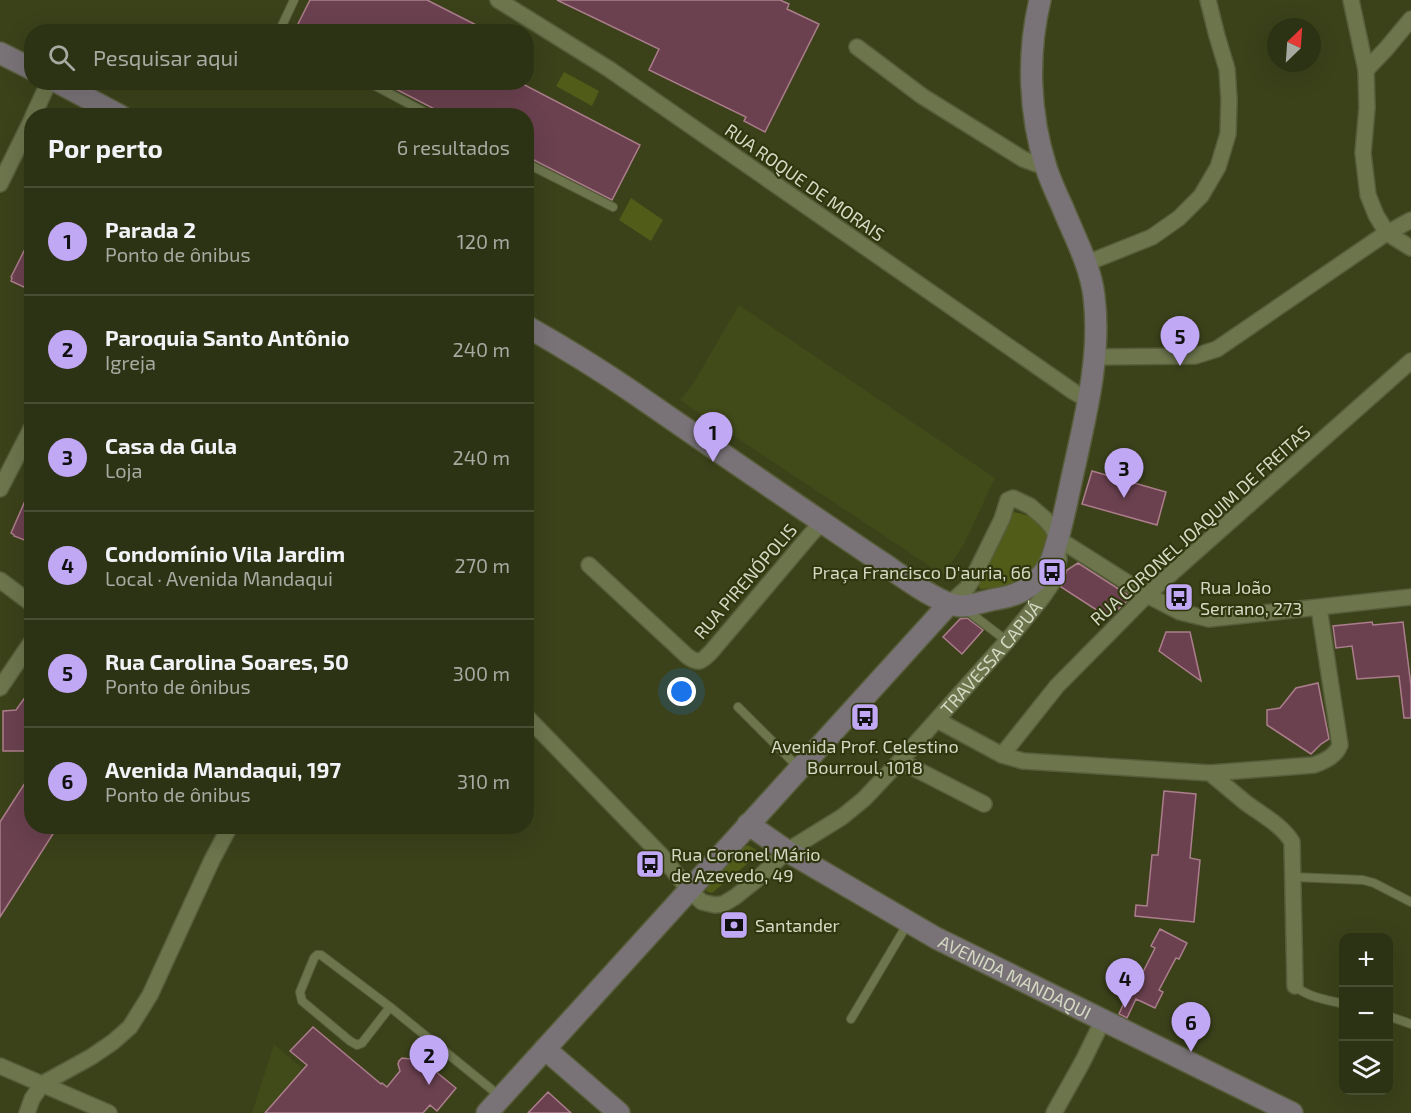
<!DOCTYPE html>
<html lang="pt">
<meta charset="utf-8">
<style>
body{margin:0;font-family:"Exo 2",sans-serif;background:#383e22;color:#f1f3f6}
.controls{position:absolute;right:18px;bottom:18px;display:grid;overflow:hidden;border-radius:12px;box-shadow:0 6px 24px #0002}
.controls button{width:54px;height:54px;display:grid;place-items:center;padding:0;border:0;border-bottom:2px solid #484d34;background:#2c3214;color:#f1f3f6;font:30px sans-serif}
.compass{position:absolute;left:1267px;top:18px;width:54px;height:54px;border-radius:50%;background:#2c3214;box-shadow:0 6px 24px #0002;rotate:25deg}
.you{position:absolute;left:682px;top:692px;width:21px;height:21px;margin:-15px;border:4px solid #fff;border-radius:50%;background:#1a73e8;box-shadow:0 0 0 9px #1a73e833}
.badge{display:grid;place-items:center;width:39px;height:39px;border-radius:50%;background:#c0a8f4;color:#111;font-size:20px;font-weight:700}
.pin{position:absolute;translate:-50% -50px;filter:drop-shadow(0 2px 3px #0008)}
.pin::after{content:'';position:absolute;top:32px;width:21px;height:18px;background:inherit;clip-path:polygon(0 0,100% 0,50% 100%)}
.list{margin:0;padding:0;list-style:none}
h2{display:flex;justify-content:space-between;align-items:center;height:78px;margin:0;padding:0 24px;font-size:26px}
h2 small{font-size:20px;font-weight:400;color:#a6aaa0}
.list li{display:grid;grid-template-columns:39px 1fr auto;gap:18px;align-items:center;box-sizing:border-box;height:108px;padding:0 24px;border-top:2px solid #484d34}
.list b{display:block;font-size:22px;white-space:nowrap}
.list p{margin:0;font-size:20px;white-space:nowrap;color:#a6aaa0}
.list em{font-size:20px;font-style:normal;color:#a6aaa0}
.icon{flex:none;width:33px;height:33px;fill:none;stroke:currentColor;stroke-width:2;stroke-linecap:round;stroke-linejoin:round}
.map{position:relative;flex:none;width:1411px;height:1113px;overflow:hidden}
.search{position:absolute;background:#2c3214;box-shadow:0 6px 24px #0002;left:24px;top:24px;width:510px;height:66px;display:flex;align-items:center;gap:15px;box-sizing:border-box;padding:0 21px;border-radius:24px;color:#a6aaa0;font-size:22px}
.panel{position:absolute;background:#2c3214;box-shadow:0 6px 24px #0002;left:24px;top:108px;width:510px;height:726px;border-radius:24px}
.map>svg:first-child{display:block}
.built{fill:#414a19}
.green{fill:#515c18}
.building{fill:#6b414f;stroke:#ac7d8c;stroke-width:1.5}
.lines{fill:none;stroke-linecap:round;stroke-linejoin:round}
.service-casing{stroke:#575d3a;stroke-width:10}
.minor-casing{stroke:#575d3a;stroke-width:18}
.secondary-casing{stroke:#575d3a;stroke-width:24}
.service{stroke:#6c754c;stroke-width:8}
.minor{stroke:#6c754c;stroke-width:15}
.secondary{stroke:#797377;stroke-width:21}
.labels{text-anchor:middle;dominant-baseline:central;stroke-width:4.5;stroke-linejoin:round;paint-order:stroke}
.street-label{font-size:18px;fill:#d4d9c3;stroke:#30370f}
.poi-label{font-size:18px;fill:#d4d9c3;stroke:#30370f;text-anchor:start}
</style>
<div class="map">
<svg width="1411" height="1113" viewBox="0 0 1411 1113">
<rect width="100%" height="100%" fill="#3b421a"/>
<path class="built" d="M739 305 995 478 964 544 943 575 680 400 693 384Z
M274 1044 354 1113H252Z"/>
<path class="green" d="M564 72 599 91 592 106 556 86Z
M631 198 663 220 651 241 619 220Z
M1013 512C1024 514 1046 520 1050 532 1053 539 1050 549 1049 556L1017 586 981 589 975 583 1005 522Z
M748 845 756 850 758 855 712 893 706 891 707 886C718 873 734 852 748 845Z"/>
<path class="building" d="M310 0H427L490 32H294Z
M557 0H780L789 4 787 9 819 24 765 132 744 121 746 117 649 70 659 49Z
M382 82H519L640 145 612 200 526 156V116H448Z
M24 251 32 254V283L27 281 24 287 11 281 12 278 11 277Z
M1092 471 1166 492 1157 525 1082 504Z
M32 485V543L14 536V535L11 533Z
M1078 563 1128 595V600L1109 618 1061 587 1067 570Z
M967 618 983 630 962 654 943 637 960 619Z
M1372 622 1373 625 1403 622 1411 686V718H1404L1399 676 1357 679 1352 646 1336 648 1333 626Z
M1166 632H1190L1201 681 1159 651Z
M1318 683 1329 739 1321 744 1311 754 1267 725V710L1280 708 1296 688Z
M26 696 27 751H3V711L16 710Z
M32 772V826H58L0 917V822Z
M1164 791 1196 794 1190 858 1200 860 1194 922 1135 916 1136 905 1147 906 1152 855H1158Z
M1160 929 1187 943 1179 959 1176 958 1159 990 1163 992 1155 1008 1136 999 1127 1018 1119 1014 1135 978 1139 980 1155 948 1151 946Z
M313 1027 381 1084 382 1083 387 1087 400 1071 398 1064 399 1061 402 1058 410 1059 414 1054 456 1088 437 1111 430 1105 423 1113H265L307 1065 290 1051Z
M548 1092 571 1113H528Z"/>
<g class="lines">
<g class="service-casing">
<path id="service" d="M279 32 294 0
M368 82 432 116
M526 163 613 207
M965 609 1007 641
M738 707 798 767
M1294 877 1363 880 1374 883 1411 902
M1295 986C1307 997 1328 1000 1344 1004
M390 1007 362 1043 357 1045 350 1041 302 1001 300 992 314 958 317 955H321L390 1007 501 1097
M1388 1016 1411 1024
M851 1019 908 923"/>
</g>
<g class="minor-casing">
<g id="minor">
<path d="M498 0 609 69 1074 392 1088 400"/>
<path d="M1351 0 1366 70"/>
<path d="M1411 19 1386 49 1366 70 1367 108 1363 153 1368 195 1376 215 1387 233 1411 248"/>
<path d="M857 47 922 96 1023 159 1047 168"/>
<path d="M33 116 49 82"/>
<path d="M0 184 32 119"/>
<path d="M1087 263 1152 237 1179 218 1201 196 1218 167 1228 134 1229 100 1227 69 1217 36 1208 0"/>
<path d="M1094 357 1195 356 1217 349 1382 236 1411 220"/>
<path d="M0 489 32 427"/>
<path d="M1057 538 1147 595 1180 612 1209 619 1411 597"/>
<path d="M589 565 687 656C699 665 702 661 711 652L811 534 822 523"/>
<path d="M0 580 32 604"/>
<path d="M0 688 32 641"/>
<path id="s1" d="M526 716 660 854 689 890 702 902 715 905 723 904 735 897 755 881 787 851 842 817 864 799 900 761 1007 641 1042 598 1053 582 1056 571 1059 559 1057 538 1052 527 1045 519 1030 506 1013 498 1008 500 1002 519 972 580 967 588 949 604"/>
<path d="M937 720 1002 755 1023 761 1210 773C1222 783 1234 793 1246 803 1261 814 1283 826 1292 842L1295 986"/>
<path d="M1002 755 1057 686 1147 595 1411 361"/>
<path d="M900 761 984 804"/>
<path d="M1210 773 1314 765C1325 761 1336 756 1340 745L1319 608"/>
<path d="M0 1066 109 1113"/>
<path d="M27 1113 32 1099 42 1084 91 1057 113 1042 130 1027 150 995 212 860 230 826"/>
<path d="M1054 1113 1083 1061 1103 1020"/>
</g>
</g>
<g class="secondary-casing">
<g id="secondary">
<path d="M0 53 32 69"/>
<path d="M57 82 121 116"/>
<path d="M526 326C563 347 599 369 634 393 715 449 796 505 878 560 897 572 941 607 962 606 971 606 982 602 991 600 1001 598 1011 597 1020 592 1032 586 1044 575 1050 563 1059 541 1065 510 1070 487 1083 425 1102 360 1094 296 1090 264 1074 236 1062 206 1056 193 1050 180 1046 167 1029 114 1027 54 1040 0"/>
<path id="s2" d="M748 824 787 851 936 938 1292 1113"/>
<path d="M545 1049 619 1113"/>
<path d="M487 1113 949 604"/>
</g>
</g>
<use href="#service" class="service"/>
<use href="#minor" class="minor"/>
<use href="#secondary" class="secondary"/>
</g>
<defs>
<g id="bus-square" transform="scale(1.5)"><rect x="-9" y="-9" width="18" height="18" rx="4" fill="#c0a8f4" stroke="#30370f"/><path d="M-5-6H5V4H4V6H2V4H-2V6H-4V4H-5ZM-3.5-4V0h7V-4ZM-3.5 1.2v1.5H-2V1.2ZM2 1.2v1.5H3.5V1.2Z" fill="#111"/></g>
<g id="bank-square" transform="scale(1.5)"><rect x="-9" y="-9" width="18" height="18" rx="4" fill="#c0a8f4" stroke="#30370f"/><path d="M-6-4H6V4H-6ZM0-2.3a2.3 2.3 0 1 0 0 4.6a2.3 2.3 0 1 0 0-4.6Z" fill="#111"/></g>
</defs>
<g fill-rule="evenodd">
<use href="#bus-square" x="1052" y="572"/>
<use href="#bus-square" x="1179" y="597"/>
<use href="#bus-square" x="865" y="717"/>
<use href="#bus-square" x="650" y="864"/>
<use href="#bank-square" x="734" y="925"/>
</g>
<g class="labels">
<g class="street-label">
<text transform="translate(805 182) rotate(35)">RUA ROQUE DE MORAIS</text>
<text transform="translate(1200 525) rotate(-42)">RUA CORONEL JOAQUIM DE FREITAS</text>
<text transform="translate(745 581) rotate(-49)">RUA PIRENÓPOLIS</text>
<text stroke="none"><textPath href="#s1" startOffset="644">TRAVESSA CAPUÁ</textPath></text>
<text stroke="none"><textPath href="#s2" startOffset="308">AVENIDA MANDAQUI</textPath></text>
</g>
<g class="poi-label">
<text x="1031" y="572" text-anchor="end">Praça Francisco D'auria, 66</text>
<text x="1200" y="587">Rua João<tspan x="1200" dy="21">Serrano, 273</tspan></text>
<text x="865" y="746" text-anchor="middle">Avenida Prof. Celestino<tspan x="865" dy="21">Bourroul, 1018</tspan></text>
<text x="671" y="854">Rua Coronel Mário<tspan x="671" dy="21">de Azevedo, 49</tspan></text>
<text x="755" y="925">Santander</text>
</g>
</g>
</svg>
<div class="controls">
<button>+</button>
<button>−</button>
<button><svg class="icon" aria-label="layers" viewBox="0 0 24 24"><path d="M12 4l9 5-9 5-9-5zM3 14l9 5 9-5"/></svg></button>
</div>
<svg class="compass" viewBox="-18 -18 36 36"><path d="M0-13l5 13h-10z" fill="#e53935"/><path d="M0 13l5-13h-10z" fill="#a6aaa0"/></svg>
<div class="you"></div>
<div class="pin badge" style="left:713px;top:462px">1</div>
<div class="pin badge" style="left:429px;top:1085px">2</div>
<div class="pin badge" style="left:1124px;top:498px">3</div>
<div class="pin badge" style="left:1125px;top:1008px">4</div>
<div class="pin badge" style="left:1180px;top:366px">5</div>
<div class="pin badge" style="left:1191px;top:1052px">6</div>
<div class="search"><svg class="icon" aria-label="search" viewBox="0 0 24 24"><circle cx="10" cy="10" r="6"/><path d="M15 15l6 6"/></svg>Pesquisar aqui</div>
<section class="panel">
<h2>Por perto<small>6 resultados</small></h2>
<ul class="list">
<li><span class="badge">1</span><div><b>Parada 2</b><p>Ponto de ônibus</p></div><em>120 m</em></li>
<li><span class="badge">2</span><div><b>Paroquia Santo Antônio</b><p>Igreja</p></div><em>240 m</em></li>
<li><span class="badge">3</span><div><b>Casa da Gula</b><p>Loja</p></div><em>240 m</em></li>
<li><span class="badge">4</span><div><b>Condomínio Vila Jardim</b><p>Local · Avenida Mandaqui</p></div><em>270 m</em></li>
<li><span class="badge">5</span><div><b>Rua Carolina Soares, 50</b><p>Ponto de ônibus</p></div><em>300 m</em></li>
<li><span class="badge">6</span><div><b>Avenida Mandaqui, 197</b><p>Ponto de ônibus</p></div><em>310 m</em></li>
</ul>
</section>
</div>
